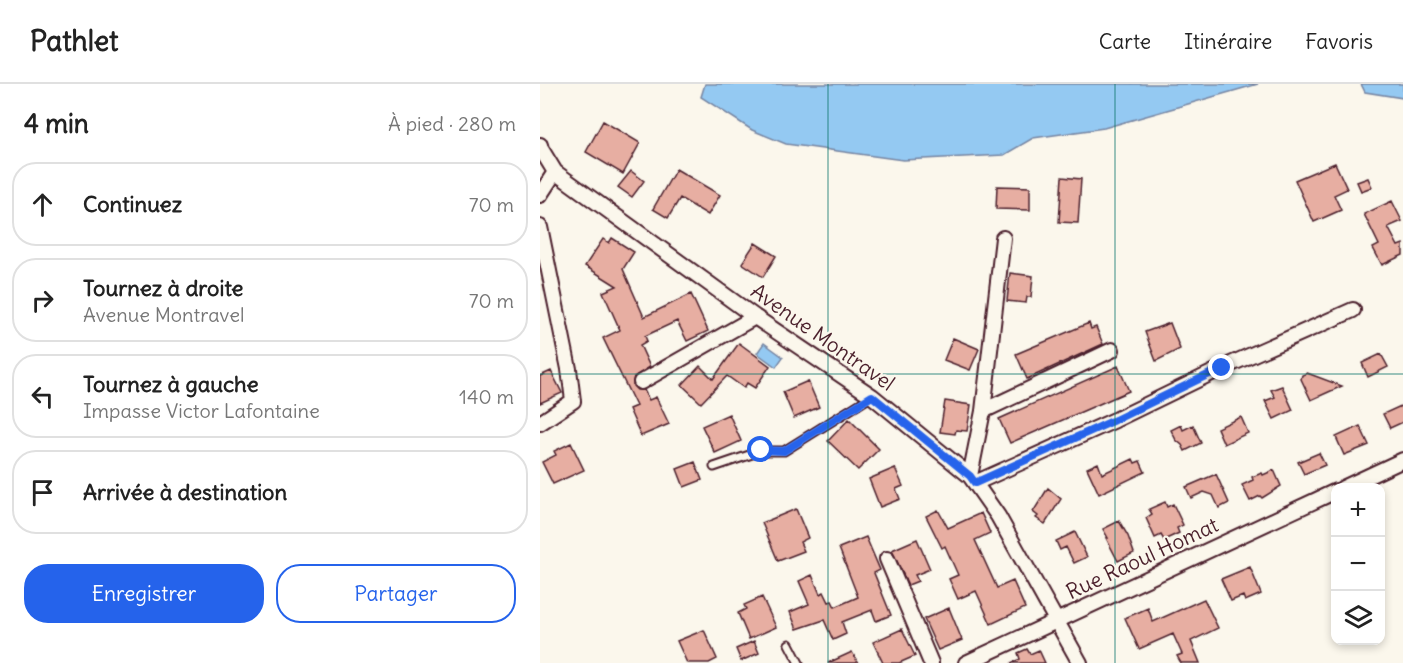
<!DOCTYPE html>
<html lang="fr">
<meta charset="utf-8">
<style>
body{margin:0;font-family:Delius,sans-serif;background:#f2f2f2;color:#222}
.controls{position:absolute;right:18px;bottom:18px;display:grid;overflow:hidden;border-radius:12px;box-shadow:0 3px 9px #0003}
.controls button{width:54px;height:54px;display:grid;place-items:center;padding:0;border:0;border-bottom:2px solid #e0e0e0;background:#fff;color:#222;font:30px sans-serif}
.stop{position:absolute;width:18px;height:18px;margin:-14px;border:4px solid #2563eb;border-radius:50%;background:#fff}
.stop.end{background:#2563eb;border-color:#fff;box-shadow:0 2px 6px #0008}
.list{margin:0;padding:0;list-style:none}
h2{display:flex;justify-content:space-between;align-items:center;height:78px;margin:0;padding:0 24px;font-size:26px}
h2 small{font-size:20px;font-weight:400;color:#767676}
.list li{display:grid;grid-template-columns:39px 1fr auto;gap:18px;align-items:center;box-sizing:border-box;height:84px;margin:0 12px 12px;padding:0 12px;border:2px solid #e0e0e0;border-radius:24px}
.list b{display:block;font-size:22px;white-space:nowrap}
.list p{margin:0;font-size:20px;white-space:nowrap;color:#767676}
.list em{font-size:20px;font-style:normal;color:#767676}
.actions{display:flex;gap:12px;padding:18px 24px}
.actions a{flex:1;padding:14px 0;border:2px solid #2563eb;border-radius:24px;text-align:center;font-size:21px;color:#2563eb}
.actions .main{background:#2563eb;color:#fff}
.icon{flex:none;width:33px;height:33px;fill:none;stroke:currentColor;stroke-width:2;stroke-linecap:round;stroke-linejoin:round}
.map{position:relative;flex:none;width:863px;height:579px;overflow:hidden}
header{display:flex;align-items:center;gap:36px;box-sizing:border-box;height:84px;padding:0 30px;background:#fff;border-bottom:2px solid #e0e0e0}
header strong{font-size:28px}
nav{display:flex;gap:33px;margin-inline-start:auto;font-size:21px}
main{display:flex}
aside{flex:1;background:#fff}
.map>svg:first-child{display:block}
.water{fill:#94c9f2;stroke:#7685a2;stroke-width:1.5}
.building{fill:#e7aea2;stroke:#4a1f2b;stroke-width:1.5}
.lines{fill:none;stroke-linecap:round;stroke-linejoin:round}
.lane-casing{stroke:#4a1f2b;stroke-width:11}
.street-casing{stroke:#4a1f2b;stroke-width:18}
.lane{stroke:#fbf7ec;stroke-width:7}
.street{stroke:#fbf7ec;stroke-width:14}
.route{stroke:#2563eb;stroke-width:8}
.grid{fill:none;stroke:#0f766e;stroke-width:1.5;stroke-opacity:0.55}
.labels{text-anchor:middle;dominant-baseline:central;stroke-width:4.5;stroke-linejoin:round;paint-order:stroke}
.street-label{font-size:21px;fill:#4a1f2b;stroke:#fbf7ec}
</style>
<header>
<strong>Pathlet</strong>
<nav><a>Carte</a><a>Itinéraire</a><a>Favoris</a></nav>
</header>
<main>
<aside>
<h2>4 min<small>À pied · 280 m</small></h2>
<ul class="list">
<li><svg class="icon" aria-label="ahead" viewBox="0 0 24 24"><path d="M12 20V5M6 11l6-6 6 6"/></svg><div><b>Continuez</b></div><em>70 m</em></li>
<li><svg class="icon" aria-label="right" viewBox="0 0 24 24"><path d="M7 20v-9h11M14 6l5 5-5 5"/></svg><div><b>Tournez à droite</b><p>Avenue Montravel</p></div><em>70 m</em></li>
<li><svg class="icon" aria-label="left" viewBox="0 0 24 24"><path d="M17 20v-9H6M10 6l-5 5 5 5"/></svg><div><b>Tournez à gauche</b><p>Impasse Victor Lafontaine</p></div><em>140 m</em></li>
<li><svg class="icon" aria-label="arrive" viewBox="0 0 24 24"><path d="M6 21V4h12l-3 4 3 4H6"/></svg><div><b>Arrivée à destination</b></div></li>
</ul>
<div class="actions"><a class="main">Enregistrer</a><a>Partager</a></div>
</aside>
<div class="map">
<svg width="863" height="579" viewBox="0 0 863 579">
<rect width="100%" height="100%" fill="#fbf7ec"/>
<filter id="ink" filterUnits="userSpaceOnUse"><feTurbulence type="fractalNoise" baseFrequency=".0167" numOctaves="2"/><feDisplacementMap in="SourceGraphic" scale="12" xChannelSelector="R" yChannelSelector="G"/><feConvolveMatrix kernelMatrix="1 2 1 2 8 2 1 2 1" color-interpolation-filters="sRGB"/></filter>
<g filter="url(#ink)">
<path class="water" d="M165 0H718L564 44 493 54 464 71 363 76 246 60 212 46 161 13Z
M821 0H863V14L825 8Z
M224 259 243 273 236 283 217 269Z"/>
<path class="building" d="M63 37 100 59 83 90 46 68Z
M795 79 807 105 794 111 801 126 774 138 755 96Z
M136 85 180 111 168 131 140 114 128 134 113 125Z
M91 87 104 97 92 113 78 103Z
M522 93 541 95 538 139 519 138Z
M828 94 832 103 821 107 817 98Z
M457 102 490 103V126L456 125Z
M852 117 862 137 848 143 858 162 863 160V171L842 181 833 164 839 161 824 130Z
M72 154 94 168 83 185 104 233 151 210 168 247 147 257 137 237 105 252 107 257 100 261 110 283 94 293 93 302 97 306H104L109 316 116 313 129 340 101 352 89 325 96 322 63 254 80 246 63 208 77 202 45 182 63 155 69 159Z
M215 159 236 172 223 193 202 179Z
M470 189 493 192 491 213H487L486 219 467 217Z
M549 239 551 245 556 243 563 260 487 295 476 270Z
M630 239 640 265 616 277 605 248Z
M413 254 439 265 430 286 404 276Z
M199 259 230 282 215 304 207 299 204 304 187 292 161 319 142 301 160 282 173 295Z
M841 270 848 283 828 293 822 279Z
M578 282 589 307 470 359 459 335Z
M11 287 22 309 0 319V292Z
M767 289 802 302 771 316 761 295 762 291Z
M268 297 279 323 254 334 243 308Z
M742 302 753 326 734 335 725 317 735 313 731 306Z
M405 317 431 321 427 347 416 346 415 350 400 348Z
M863 321V338L850 344 843 330Z
M189 330 201 357 175 369 162 342Z
M701 333 708 349 684 360 677 344Z
M309 335 339 365 318 386 288 357Z
M641 341 643 346 653 341 661 359 645 367 642 361 636 356 631 346Z
M820 342 829 361 804 371 796 353Z
M31 359 44 386 13 400 2 378 16 371 14 367Z
M779 369 785 381 764 390 758 378Z
M593 375 595 379 600 377 605 388 559 410 547 384 558 379 562 390Z
M155 378 162 396 144 403 137 385Z
M355 384 363 402 356 405 360 415 340 423 329 395Z
M734 386 741 402 722 414 720 412 710 417 702 401 713 396 712 393 722 389 723 391Z
M676 390 689 419 679 424 673 411 664 408 651 414 646 403Z
M508 404 521 415 505 440 496 434 498 432 493 428Z
M625 418 627 423 633 420 643 441 637 444 639 449 624 456 621 451 615 454 606 434 612 430 609 425Z
M256 425 268 454 260 458 264 467 238 477 222 439Z
M398 426 408 444 441 429 450 449 435 456 457 504 473 497 485 524 451 540 436 507 418 515 409 495 418 491 405 462 402 464 386 432Z
M579 437 588 452 594 469 578 477 566 454H568L563 445Z
M535 448 547 473 534 479 526 463 520 466 516 457Z
M326 453 340 486 334 489 351 531 336 537 332 526 302 538 306 550 293 556 284 536 257 545 250 528 269 520 259 497 272 491 280 510 284 508 289 518 292 517 295 523 318 513 299 464Z
M377 455 390 485 375 491 378 497 368 501 352 466Z
M710 483 721 510 705 517 703 512 691 517 681 495Z
M222 513 236 543 209 555 198 529 206 525 204 521Z
M664 515 678 544 651 557 660 579H641L637 572 642 570 633 550 599 565 585 534 608 524 613 538Z
M409 524 422 556 398 566 384 535Z
M362 545 375 572 359 579H343L333 558Z
M164 546 177 575 169 579H147L137 557Z
M214 557 219 569 201 577 196 565Z
M487 565 490 570 499 566 505 579H471L480 575 478 569Z
M312 568 318 579H288Z"/>
<g class="lines">
<g class="lane-casing">
<path id="lane" d="M174 383 221 367H244L332 312
M249 560 259 579"/>
</g>
<g class="street-casing">
<path id="street" d="M0 61 1 65 15 88 215 233 332 312 430 392 458 432 540 579
M0 111 15 88
M0 143 29 285 33 317 0 339
M101 298 215 233
M443 327 463 154
M430 392 443 327 572 266
M435 399 575 336 682 284 813 226
M803 404 863 376
M347 475 391 579
M426 579 796 407"/>
</g>
<use href="#lane" class="lane"/>
<use href="#street" class="street"/>
</g>
</g>
<g class="lines" filter="url(#ink)">
<path class="route" d="M221 366 244 367 332 312 430 392 435 399 575 336 682 284"/>
</g>
<path class="grid" d="M288 0V579M575 0V579M0 290H863"/>
<g class="labels">
<g class="street-label">
<text transform="translate(283 253) rotate(35)">Avenue Montravel</text>
<text transform="translate(602 474) rotate(-25)">Rue Raoul Homat</text>
</g>
</g>
</svg>
<div class="controls">
<button>+</button>
<button>−</button>
<button><svg class="icon" aria-label="layers" viewBox="0 0 24 24"><path d="M12 4l9 5-9 5-9-5zM3 14l9 5 9-5"/></svg></button>
</div>
<div class="stop" style="left:221px;top:366px"></div>
<div class="stop end" style="left:682px;top:284px"></div>
</div>
</main>
